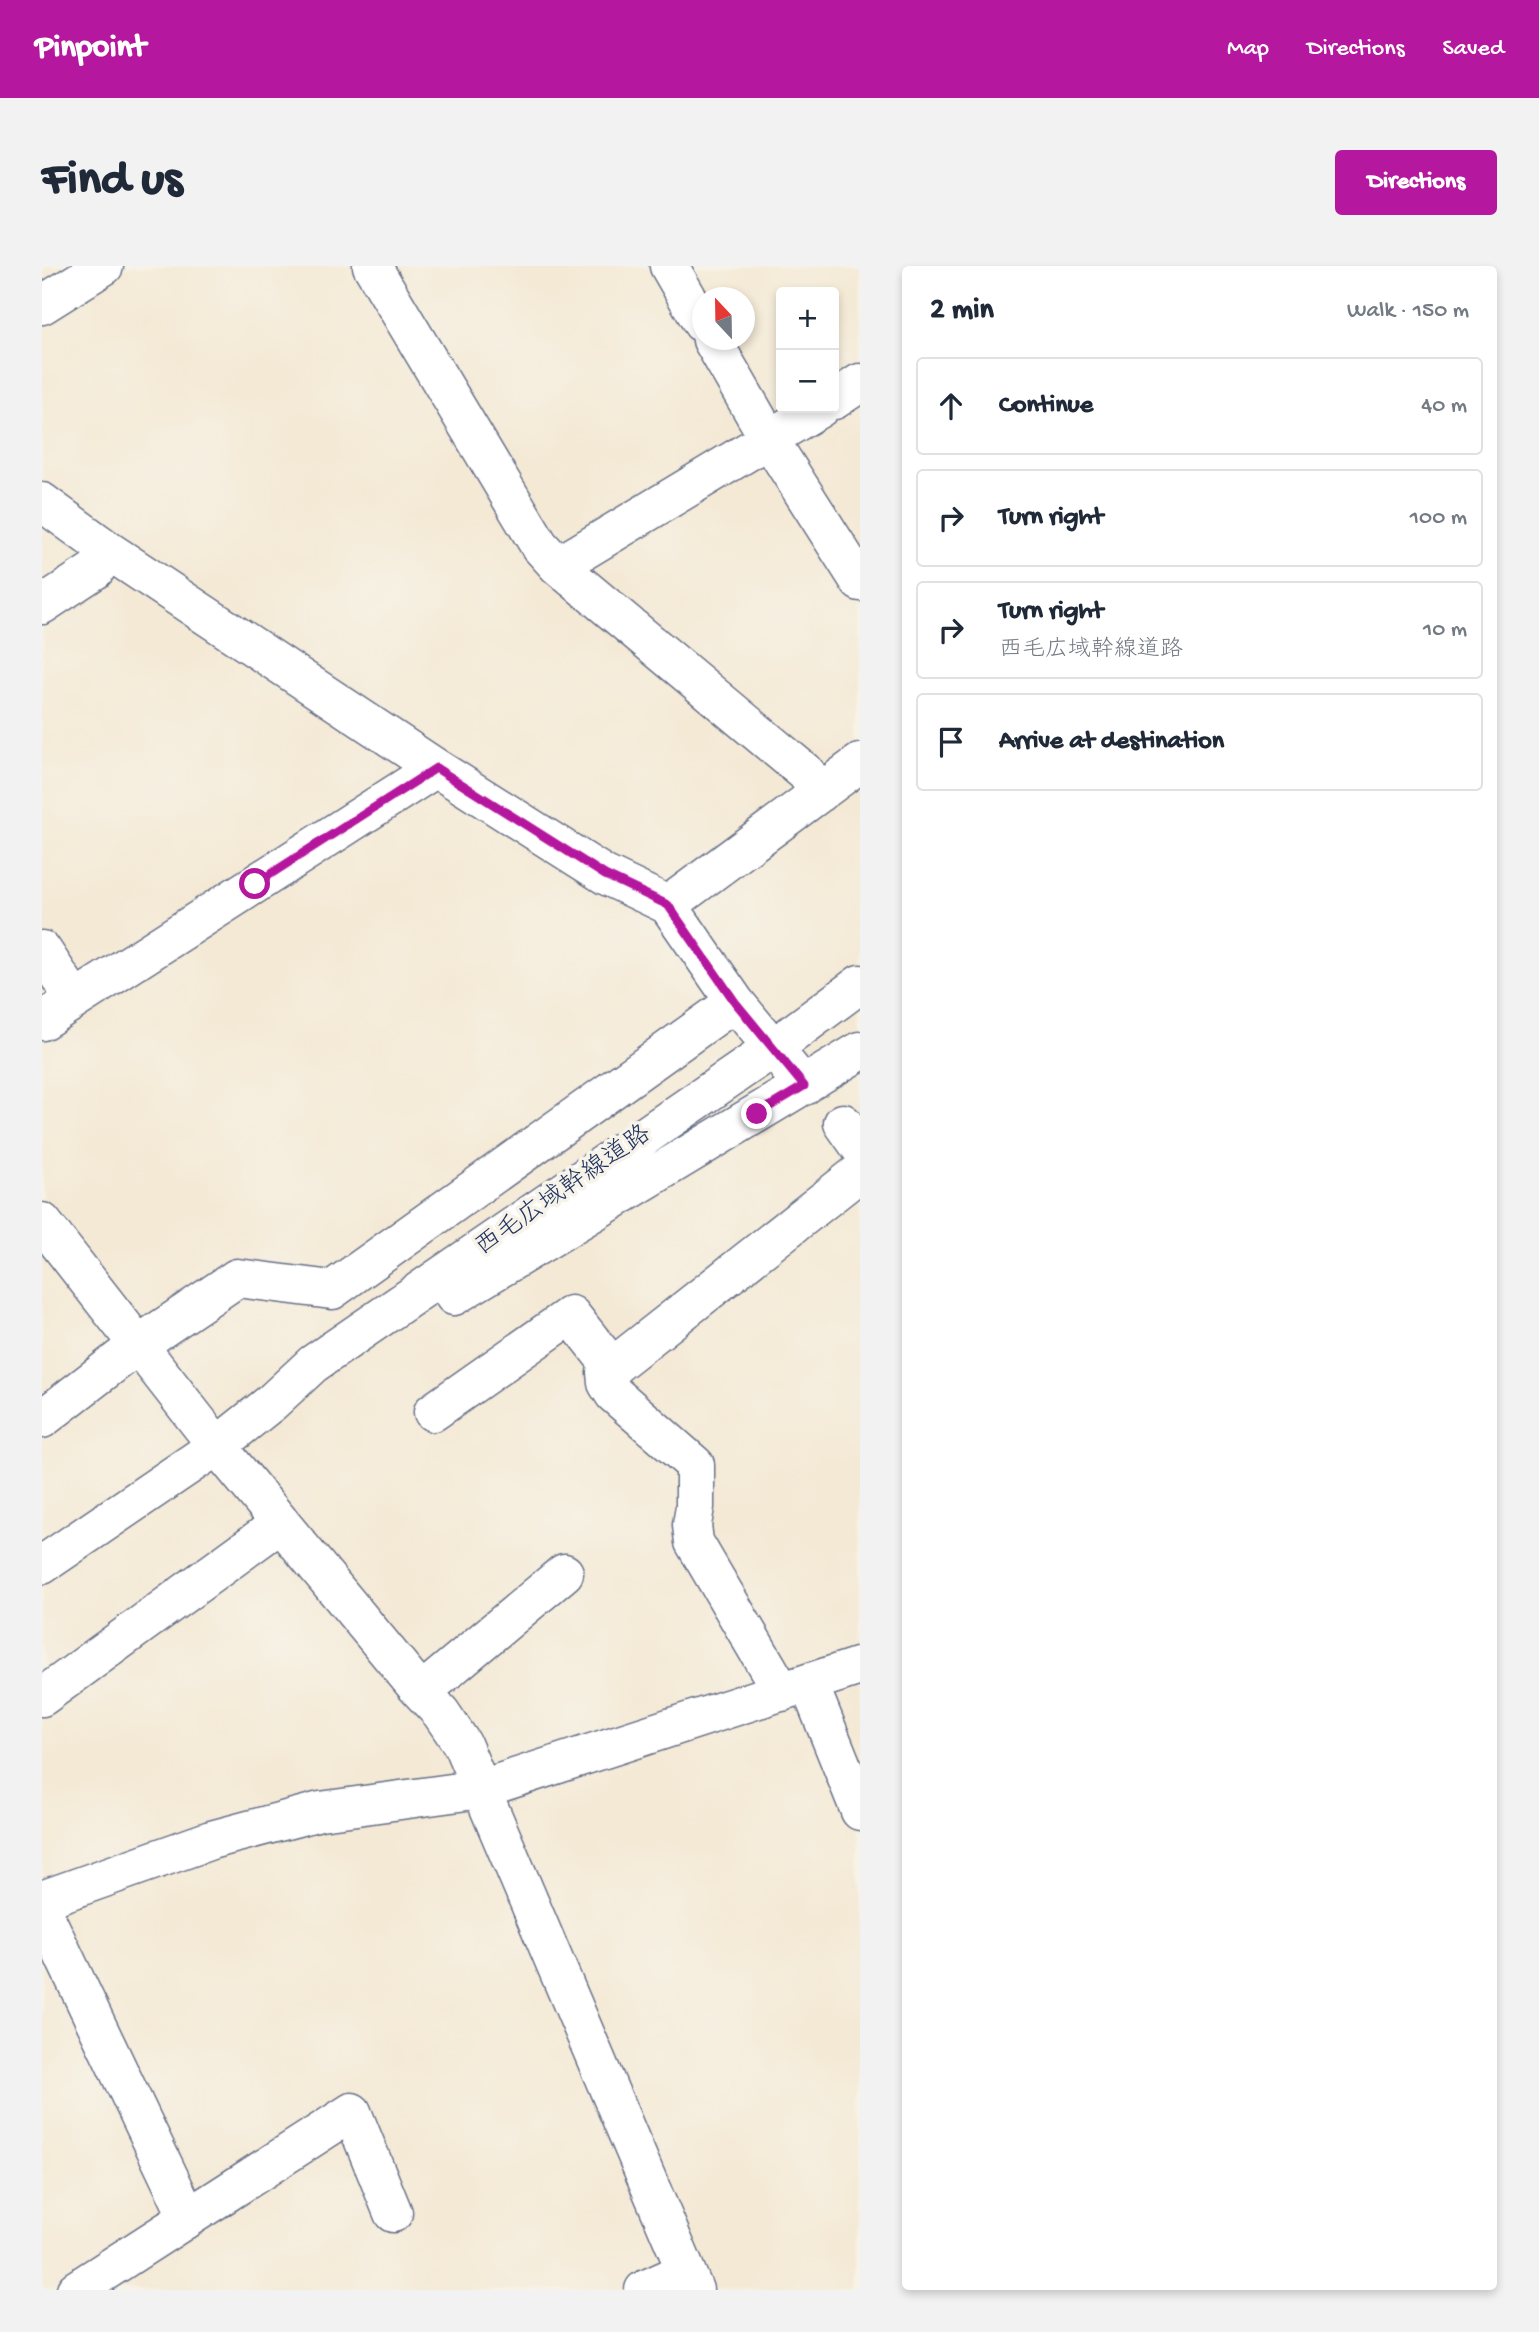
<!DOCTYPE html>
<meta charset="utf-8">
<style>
body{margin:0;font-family:"Gochi Hand","Klee One",sans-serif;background:#f2f2f3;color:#1f2937}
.controls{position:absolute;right:21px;top:21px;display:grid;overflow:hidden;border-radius:7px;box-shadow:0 4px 10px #0003}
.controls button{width:63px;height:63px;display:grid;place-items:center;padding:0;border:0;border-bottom:2px solid #e0e1e3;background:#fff;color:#1f2937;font:35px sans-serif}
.compass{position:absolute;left:650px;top:21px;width:63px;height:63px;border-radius:50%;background:#fff;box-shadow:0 4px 10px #0003;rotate:338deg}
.stop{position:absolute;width:21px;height:21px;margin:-16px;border:5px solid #b5179e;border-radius:50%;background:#fff}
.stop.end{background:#b5179e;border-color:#fff;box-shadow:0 2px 7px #0008}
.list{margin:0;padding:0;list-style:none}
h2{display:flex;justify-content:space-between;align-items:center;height:91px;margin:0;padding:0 28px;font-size:30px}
h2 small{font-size:23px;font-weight:400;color:#747a83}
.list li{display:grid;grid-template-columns:46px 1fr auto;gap:21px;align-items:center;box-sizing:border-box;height:98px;margin:0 14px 14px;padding:0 14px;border:2px solid #e0e1e3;border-radius:7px}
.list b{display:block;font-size:26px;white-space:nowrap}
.list p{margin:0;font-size:23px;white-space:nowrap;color:#747a83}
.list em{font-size:23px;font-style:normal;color:#747a83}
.icon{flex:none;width:38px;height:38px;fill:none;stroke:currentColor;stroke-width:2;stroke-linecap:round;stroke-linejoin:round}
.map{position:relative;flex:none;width:818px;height:2024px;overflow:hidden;border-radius:7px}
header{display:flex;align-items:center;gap:42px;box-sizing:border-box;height:98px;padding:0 35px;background:#b5179e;color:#fff}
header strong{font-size:33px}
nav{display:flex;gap:38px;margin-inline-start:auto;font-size:24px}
.intro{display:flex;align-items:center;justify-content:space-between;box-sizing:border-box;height:168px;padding:0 42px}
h1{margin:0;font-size:49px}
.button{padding:18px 32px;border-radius:7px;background:#b5179e;color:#fff;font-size:24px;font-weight:700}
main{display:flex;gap:42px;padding:0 42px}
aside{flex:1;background:#fff;border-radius:7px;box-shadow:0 4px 10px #0003}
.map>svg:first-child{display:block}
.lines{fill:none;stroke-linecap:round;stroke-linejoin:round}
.minor-casing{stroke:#677088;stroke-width:41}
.minor{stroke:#fff;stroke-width:38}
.route{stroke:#b5179e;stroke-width:9}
.labels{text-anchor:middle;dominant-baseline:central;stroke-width:7;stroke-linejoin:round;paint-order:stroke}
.street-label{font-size:26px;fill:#1b2f5e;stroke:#f7f3e8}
</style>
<header>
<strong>Pinpoint</strong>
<nav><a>Map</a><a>Directions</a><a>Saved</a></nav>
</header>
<div class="intro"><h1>Find us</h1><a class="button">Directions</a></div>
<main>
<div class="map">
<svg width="818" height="2024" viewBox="0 0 818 2024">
<rect width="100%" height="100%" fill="#f7f3e8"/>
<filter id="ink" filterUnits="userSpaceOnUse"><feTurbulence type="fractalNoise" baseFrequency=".0143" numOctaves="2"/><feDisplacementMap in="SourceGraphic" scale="14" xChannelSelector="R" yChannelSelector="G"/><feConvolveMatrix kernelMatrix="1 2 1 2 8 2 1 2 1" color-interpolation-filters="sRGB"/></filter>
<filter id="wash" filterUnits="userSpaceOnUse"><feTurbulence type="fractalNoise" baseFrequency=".00686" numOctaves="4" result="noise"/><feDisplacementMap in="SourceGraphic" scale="28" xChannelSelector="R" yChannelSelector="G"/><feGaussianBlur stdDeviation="1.57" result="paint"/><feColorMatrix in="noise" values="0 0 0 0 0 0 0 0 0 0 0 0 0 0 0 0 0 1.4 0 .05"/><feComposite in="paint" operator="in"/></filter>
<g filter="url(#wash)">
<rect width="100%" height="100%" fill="#f4e9d5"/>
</g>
<g filter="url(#ink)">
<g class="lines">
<g class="minor-casing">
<path id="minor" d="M330 0 497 279 516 300 778 142
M627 0 660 57
M0 39 62 0
M670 74 727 173 818 316
M792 134 818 117
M0 236 67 285 394 502 563 609 626 639 693 736 762 820
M516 300 764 507 778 527
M0 339 53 304 67 285
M626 639 818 497
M0 684 33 734
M0 755 394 502
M801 857 818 881
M0 956 175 1180 373 1419 399 1447 420 1478 652 2024
M412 1030 818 785
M391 1146 529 1049 570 1101
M0 1153 96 1079 195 1012 290 1024 693 736
M0 1299 175 1180 229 1137 271 1098 730 783 818 718
M767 1418 818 1545
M380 1426 522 1307
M740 1426 652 1276 650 1259 653 1241V1199L572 1128 565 1117 564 1106 818 906
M0 1431 239 1257
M0 1634 169 1574 278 1545 439 1523 818 1400
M0 1644 146 1951
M34 2024 310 1846 351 1947
M602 2024 644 2005"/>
</g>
<use href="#minor" class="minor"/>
</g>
</g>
<g class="lines" filter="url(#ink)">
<path class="route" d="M213 618 394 502 563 609 626 639 693 736 762 820 715 848"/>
</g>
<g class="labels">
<g class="street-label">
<text transform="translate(522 926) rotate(-35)">西毛広域幹線道路</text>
</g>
</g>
</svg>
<div class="controls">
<button>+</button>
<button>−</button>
</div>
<svg class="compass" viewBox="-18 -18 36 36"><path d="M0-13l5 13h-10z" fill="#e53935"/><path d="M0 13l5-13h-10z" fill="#747a83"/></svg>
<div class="stop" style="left:213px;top:618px"></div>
<div class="stop end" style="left:715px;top:848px"></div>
</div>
<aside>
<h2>2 min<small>Walk · 150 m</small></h2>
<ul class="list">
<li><svg class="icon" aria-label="ahead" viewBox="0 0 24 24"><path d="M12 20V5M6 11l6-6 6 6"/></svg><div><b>Continue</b></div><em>40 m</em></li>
<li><svg class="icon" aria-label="right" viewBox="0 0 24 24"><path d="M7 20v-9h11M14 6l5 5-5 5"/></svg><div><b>Turn right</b></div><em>100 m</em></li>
<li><svg class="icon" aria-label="right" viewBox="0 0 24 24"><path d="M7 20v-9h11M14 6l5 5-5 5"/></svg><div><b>Turn right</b><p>西毛広域幹線道路</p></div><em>10 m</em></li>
<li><svg class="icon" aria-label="arrive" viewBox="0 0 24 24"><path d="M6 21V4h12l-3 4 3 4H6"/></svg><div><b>Arrive at destination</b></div></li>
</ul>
</aside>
</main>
